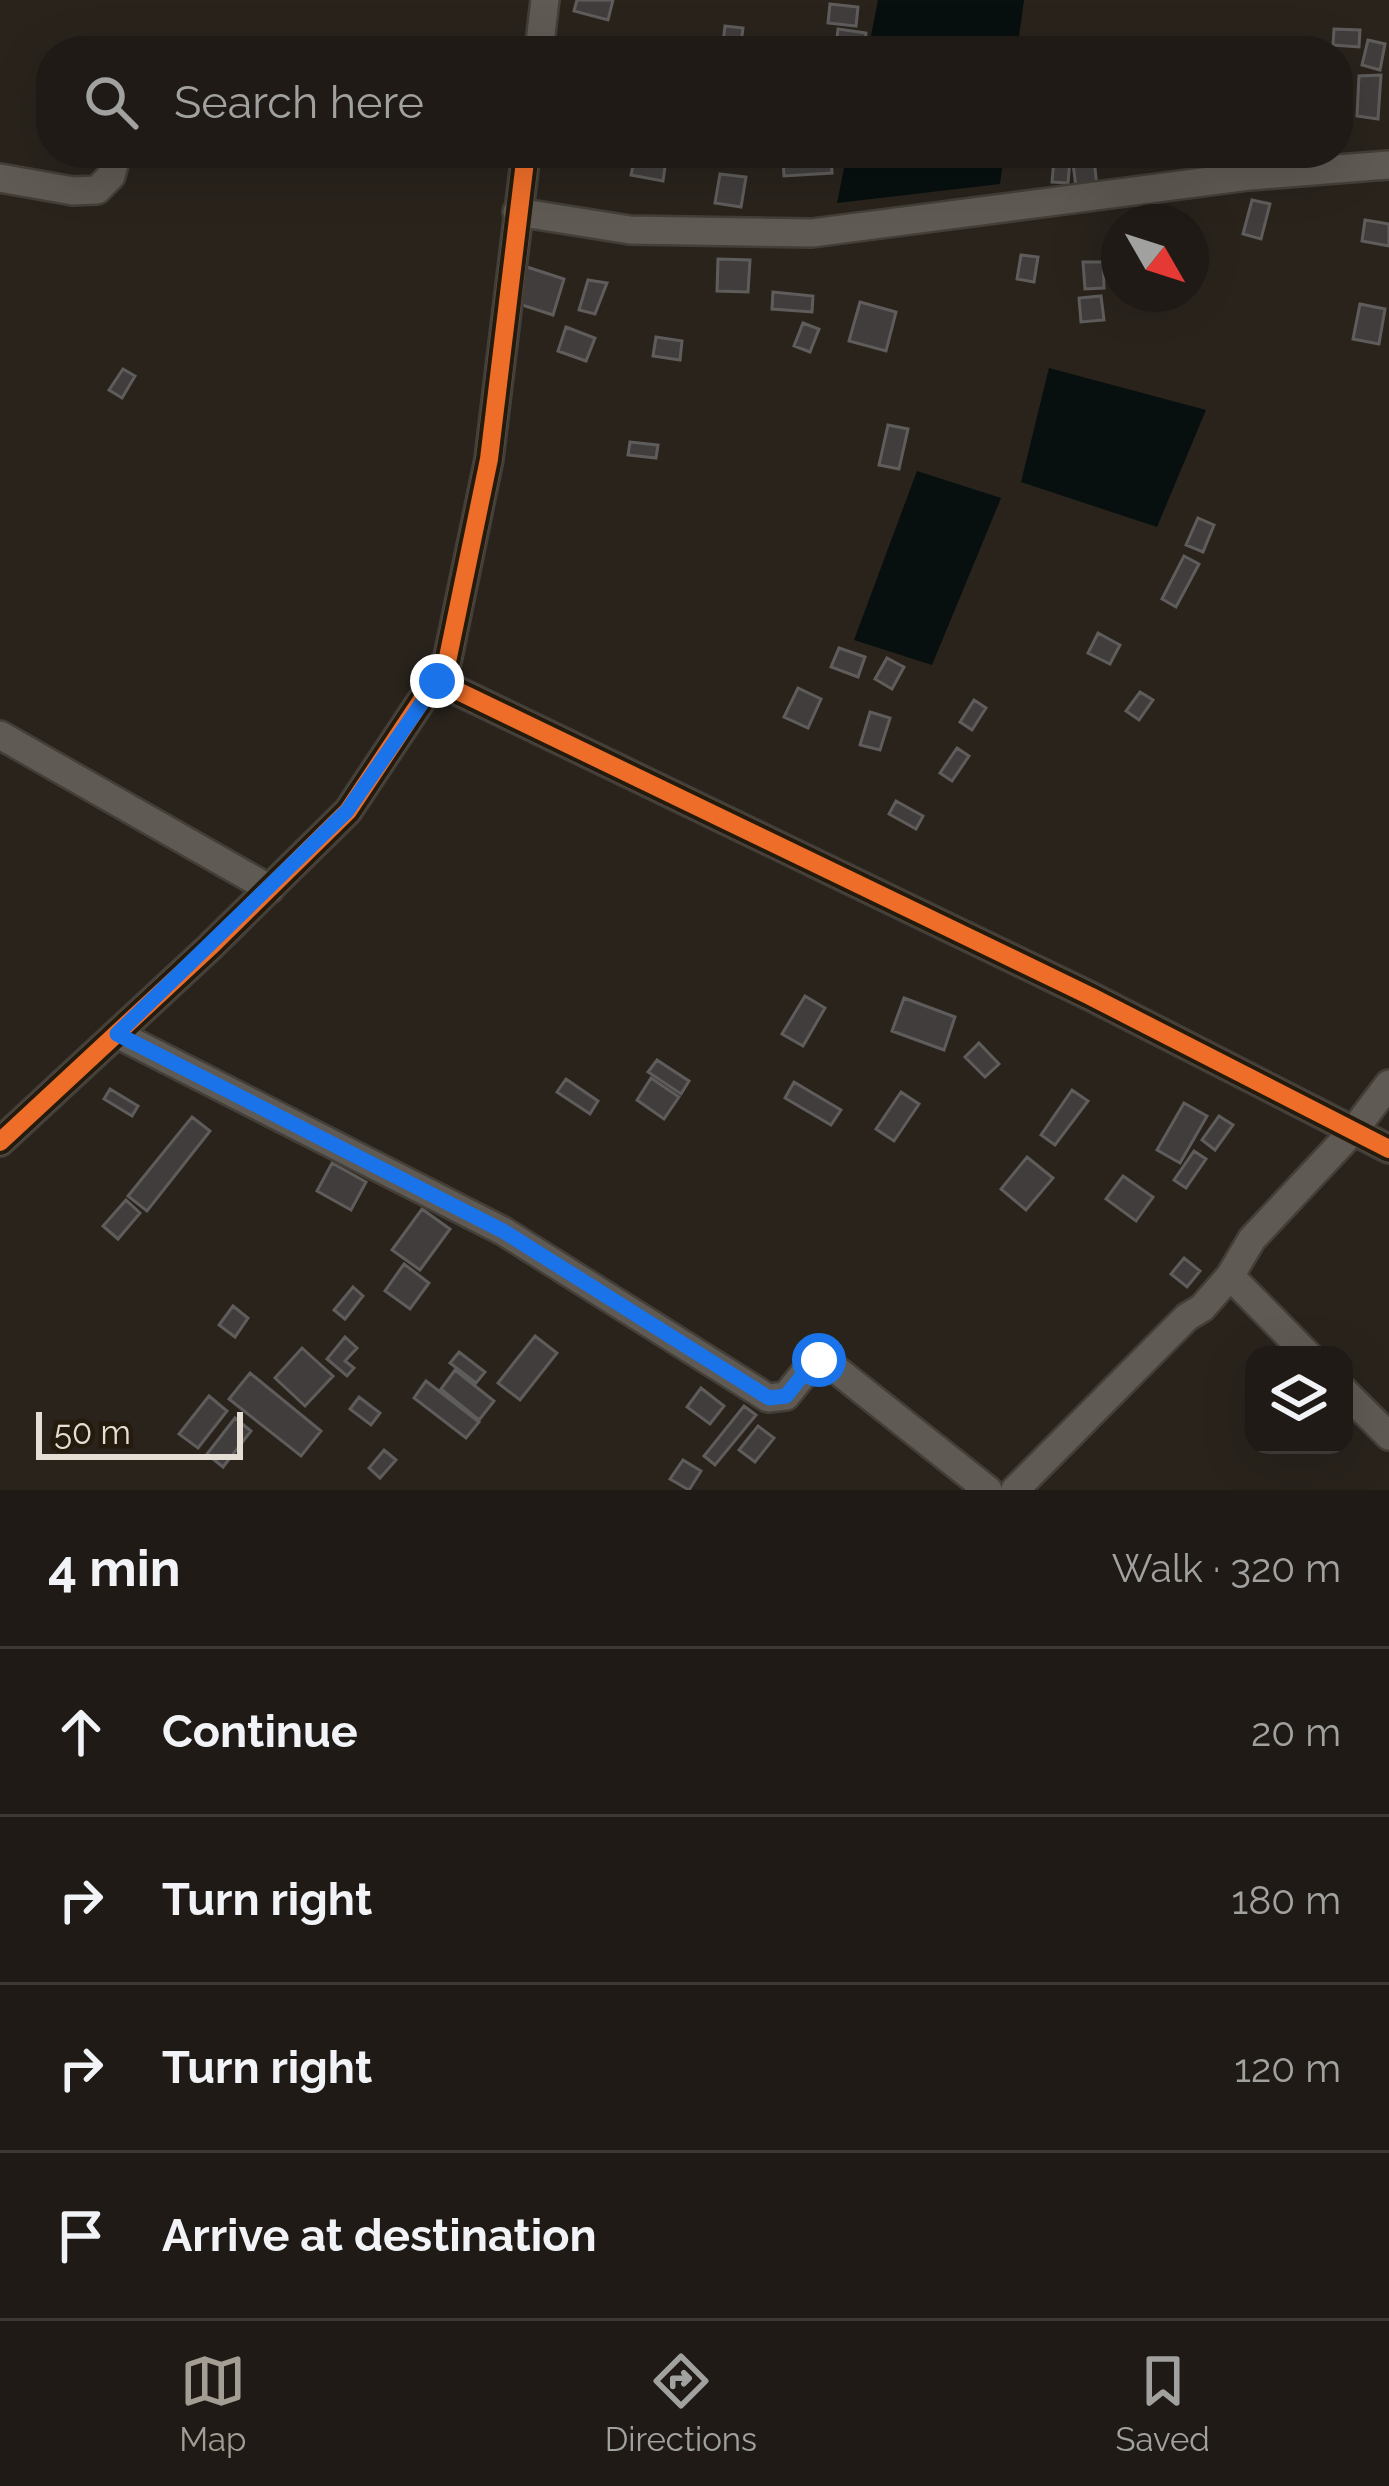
<!DOCTYPE html>
<meta charset="utf-8">
<style>
body{margin:0;font-family:Raleway,sans-serif;background:#2c2722;color:#f1f3f6}
.controls{position:absolute;right:36px;bottom:36px;display:grid;overflow:hidden;border-radius:24px;box-shadow:0 12px 48px #0002}
.controls button{width:108px;height:108px;display:grid;place-items:center;padding:0;border:0;border-bottom:3px solid #3c3834;background:#1f1a15;color:#f1f3f6;font:60px sans-serif}
.compass{position:absolute;left:1101px;top:204px;width:108px;height:108px;border-radius:50%;background:#1f1a15;box-shadow:0 12px 48px #0002;rotate:129deg}
.scale{position:absolute;left:36px;bottom:30px;width:207px;box-sizing:border-box;padding-left:12px;border:6px solid #e5ded5;border-top:0;font-size:33px;line-height:42px;white-space:nowrap;color:#e5ded5;-webkit-text-stroke:9px #251b0d;paint-order:stroke}
.stop{position:absolute;width:36px;height:36px;margin:-27px;border:9px solid #1a73e8;border-radius:50%;background:#fff}
.stop.end{background:#1a73e8;border-color:#fff;box-shadow:0 3px 12px #0008}
.list{margin:0;padding:0;list-style:none}
h2{display:flex;justify-content:space-between;align-items:center;height:156px;margin:0;padding:0 48px;font-size:51px}
h2 small{font-size:39px;font-weight:400;color:#a1a1a0}
.list li{display:grid;grid-template-columns:78px 1fr auto;gap:36px;align-items:center;box-sizing:border-box;height:168px;padding:0 48px;border-top:3px solid #3c3834}
.list b{display:block;font-size:45px;white-space:nowrap}
.list em{font-size:39px;font-style:normal;color:#a1a1a0}
.icon{flex:none;width:66px;height:66px;fill:none;stroke:currentColor;stroke-width:2;stroke-linecap:round;stroke-linejoin:round}
.map{position:relative;flex:none;width:1389px;height:1490px;overflow:hidden}
.search{position:absolute;background:#1f1a15;box-shadow:0 12px 48px #0002;left:36px;right:36px;top:36px;height:132px;display:flex;align-items:center;gap:30px;box-sizing:border-box;padding:0 42px;border-radius:48px;color:#a1a1a0;font-size:45px}
.sheet{height:828px;background:#1f1a15}
nav{display:flex;justify-content:space-around;align-items:center;box-sizing:border-box;height:168px;border-top:3px solid #3c3834;background:#1f1a15;font-size:33px;color:#a1a1a0}
nav a{display:grid;justify-items:center;gap:6px}
nav .on{color:#a39d94}
.map>svg:first-child{display:block}
.water{fill:#07100f}
.building{fill:#403d3c;stroke:#5f5c5c;stroke-width:3}
.lines{fill:none;stroke-linecap:round;stroke-linejoin:round}
.minor-casing{stroke:#433e38;stroke-width:32}
.minor{stroke:#5f5a53;stroke-width:27}
.cycleway-casing{stroke:#251b0d;stroke-width:26}
.cycleway{stroke:#ee6e29;stroke-width:18}
.route{stroke:#1a73e8;stroke-width:15}
</style>
<div class="map">
<svg width="1389" height="1490" viewBox="0 0 1389 1490">
<rect width="100%" height="100%" fill="#29231c"/>
<path class="water" d="M878 0H1024L1017 51H868Z
M847 153H1004L1000 184 837 203Z
M1049 368 1206 410 1157 527 1021 482Z
M917 471 1001 498 932 665 854 640Z"/>
<path class="building" d="M577 0H613L608 20 574 11Z
M830 4 858 7 856 26 828 23Z
M725 26 743 28 740 51H722Z
M838 29 866 33 864 50 836 46Z
M1334 29 1360 30 1359 47 1333 45Z
M1368 40 1385 44 1380 70 1362 65Z
M1381 75 1378 119 1357 116 1359 76Z
M831 154 832 173 784 176 783 157Z
M1054 159 1070 160 1068 183 1052 182Z
M1094 160 1097 186 1076 188 1073 163Z
M634 161 665 167 663 181 631 175Z
M720 174 746 177 741 207 715 203Z
M1252 200 1270 204 1261 239 1243 234Z
M1365 220 1389 224V246L1362 241Z
M1021 255 1038 257 1034 282 1017 279Z
M718 259 750 260 748 292 717 291Z
M1083 262H1103L1104 288 1085 289Z
M527 267 564 279 553 315 516 303Z
M588 280 607 283 595 314 579 310Z
M773 292 813 296 812 312 772 309Z
M1101 296 1104 320 1081 322 1079 298Z
M860 302 896 312 886 351 849 341Z
M1360 304 1385 309 1379 344 1353 339Z
M803 323 819 329 810 352 794 346Z
M566 327 595 338 586 361 558 351Z
M656 337 682 341 680 360 653 356Z
M123 369 135 376 122 398 109 390Z
M888 425 908 429 899 469 879 465Z
M630 442 658 445 656 458 628 455Z
M1198 518 1214 525 1203 552 1186 545Z
M1184 556 1199 564 1176 607 1162 599Z
M1098 633 1120 645 1110 664 1088 653Z
M839 648 865 657 858 677 831 667Z
M887 658 904 667 892 689 875 679Z
M798 688 821 699 808 728 784 717Z
M1140 692 1153 700 1139 720 1126 711Z
M974 700 986 708 972 730 960 722Z
M870 712 890 718 880 750 860 745Z
M957 748 969 756 952 781 940 773Z
M896 801 923 816 916 829 889 814Z
M805 996 825 1008 803 1046 782 1034Z
M904 998 955 1017 944 1050 892 1031Z
M979 1043 999 1064 985 1077 965 1057Z
M657 1060 689 1081 681 1094 648 1072Z
M651 1078 679 1097 664 1119 637 1100Z
M566 1079 598 1101 590 1114 557 1092Z
M794 1082 841 1110 831 1125 785 1098Z
M110 1089 138 1106 132 1116 104 1099Z
M1072 1090 1088 1101 1055 1145 1041 1135Z
M901 1092 919 1104 894 1141 876 1129Z
M1184 1103 1207 1116 1180 1163 1157 1150Z
M1219 1116 1233 1125 1215 1150 1202 1140Z
M192 1117 210 1131 147 1211 128 1196Z
M1194 1151 1206 1159 1186 1188 1174 1180Z
M1027 1157 1053 1178 1026 1210 1001 1189Z
M332 1163 366 1182 351 1210 317 1191Z
M1123 1176 1153 1197 1136 1221 1106 1199Z
M126 1200 140 1213 118 1239 103 1226Z
M422 1209 450 1229 420 1270 392 1250Z
M1184 1258 1200 1271 1187 1287 1171 1274Z
M404 1264 429 1283 410 1309 385 1291Z
M353 1287 363 1296 345 1319 334 1310Z
M233 1306 248 1318 235 1337 219 1325Z
M535 1336 557 1353 520 1400 498 1383Z
M345 1337 357 1348 345 1361 354 1368 347 1376 327 1359Z
M302 1348 333 1376 305 1406 275 1378Z
M459 1352 485 1372 476 1383 450 1363Z
M455 1370 494 1401 479 1420 441 1389Z
M250 1373 321 1431 301 1456 229 1399Z
M426 1381 479 1422 466 1438 414 1398Z
M701 1388 724 1406 710 1424 687 1407Z
M209 1396 227 1411 198 1448 179 1434Z
M359 1397 380 1413 371 1425 350 1409Z
M744 1406 756 1415 715 1465 704 1456Z
M235 1418 251 1431 223 1467 207 1454Z
M758 1426 774 1438 755 1462 739 1450Z
M384 1450 396 1460 380 1478 369 1468Z
M683 1460 701 1471 689 1490 670 1479Z"/>
<g class="lines">
<g class="minor-casing">
<path id="minor" d="M539 51 545 0
M0 178 73 191 97 190 111 176 117 153
M517 212 630 230 812 233 1249 176 1389 165
M437 681 1090 996 1389 1149
M0 735 270 889
M117 1034 503 1231 768 1398 786 1396 810 1366 819 1360 828 1363 988 1490
M0 1142 210 947 348 811 447 662 489 459 526 153
M1230 1276 1308 1355
M1344 1391 1389 1436
M1015 1490 1187 1317 1202 1308 1230 1276 1252 1239 1355 1129 1389 1084"/>
</g>
<use href="#minor" class="minor"/>
<g class="cycleway-casing">
<path id="cycleway" d="M437 681 1090 996 1389 1149
M0 1142 210 947 348 811 447 662 489 459 526 153"/>
</g>
<use href="#cycleway" class="cycleway"/>
</g>
<g class="lines">
<path class="route" d="M437 681 347 811 117 1034 503 1231 769 1398 786 1396 810 1366 819 1360"/>
</g>
</svg>
<div class="controls">
<button><svg class="icon" aria-label="layers" viewBox="0 0 24 24"><path d="M12 4l9 5-9 5-9-5zM3 14l9 5 9-5"/></svg></button>
</div>
<svg class="compass" viewBox="-18 -18 36 36"><path d="M0-13l5 13h-10z" fill="#e53935"/><path d="M0 13l5-13h-10z" fill="#a1a1a0"/></svg>
<div class="scale">50 m</div>
<div class="stop" style="left:819px;top:1360px"></div>
<div class="stop end" style="left:437px;top:681px"></div>
<div class="search"><svg class="icon" aria-label="search" viewBox="0 0 24 24"><circle cx="10" cy="10" r="6"/><path d="M15 15l6 6"/></svg>Search here</div>
</div>
<section class="sheet">
<h2>4 min<small>Walk · 320 m</small></h2>
<ul class="list">
<li><svg class="icon" aria-label="ahead" viewBox="0 0 24 24"><path d="M12 20V5M6 11l6-6 6 6"/></svg><div><b>Continue</b></div><em>20 m</em></li>
<li><svg class="icon" aria-label="right" viewBox="0 0 24 24"><path d="M7 20v-9h11M14 6l5 5-5 5"/></svg><div><b>Turn right</b></div><em>180 m</em></li>
<li><svg class="icon" aria-label="right" viewBox="0 0 24 24"><path d="M7 20v-9h11M14 6l5 5-5 5"/></svg><div><b>Turn right</b></div><em>120 m</em></li>
<li><svg class="icon" aria-label="arrive" viewBox="0 0 24 24"><path d="M6 21V4h12l-3 4 3 4H6"/></svg><div><b>Arrive at destination</b></div></li>
</ul>
</section>
<nav>
<a class="on"><svg class="icon" aria-label="map" viewBox="0 0 24 24"><path d="M3 6l6-2 6 2 6-2v14l-6 2-6-2-6 2zM9 4v14M15 6v14"/></svg>Map</a>
<a><svg class="icon" aria-label="directions" viewBox="0 0 24 24"><path d="M12 3l9 9-9 9-9-9zM9 14v-3h6M13 9l2 2-2 2"/></svg>Directions</a>
<a><svg class="icon" aria-label="saved" viewBox="0 0 24 24"><path d="M7 4h10v16l-5-4-5 4z"/></svg>Saved</a>
</nav>
